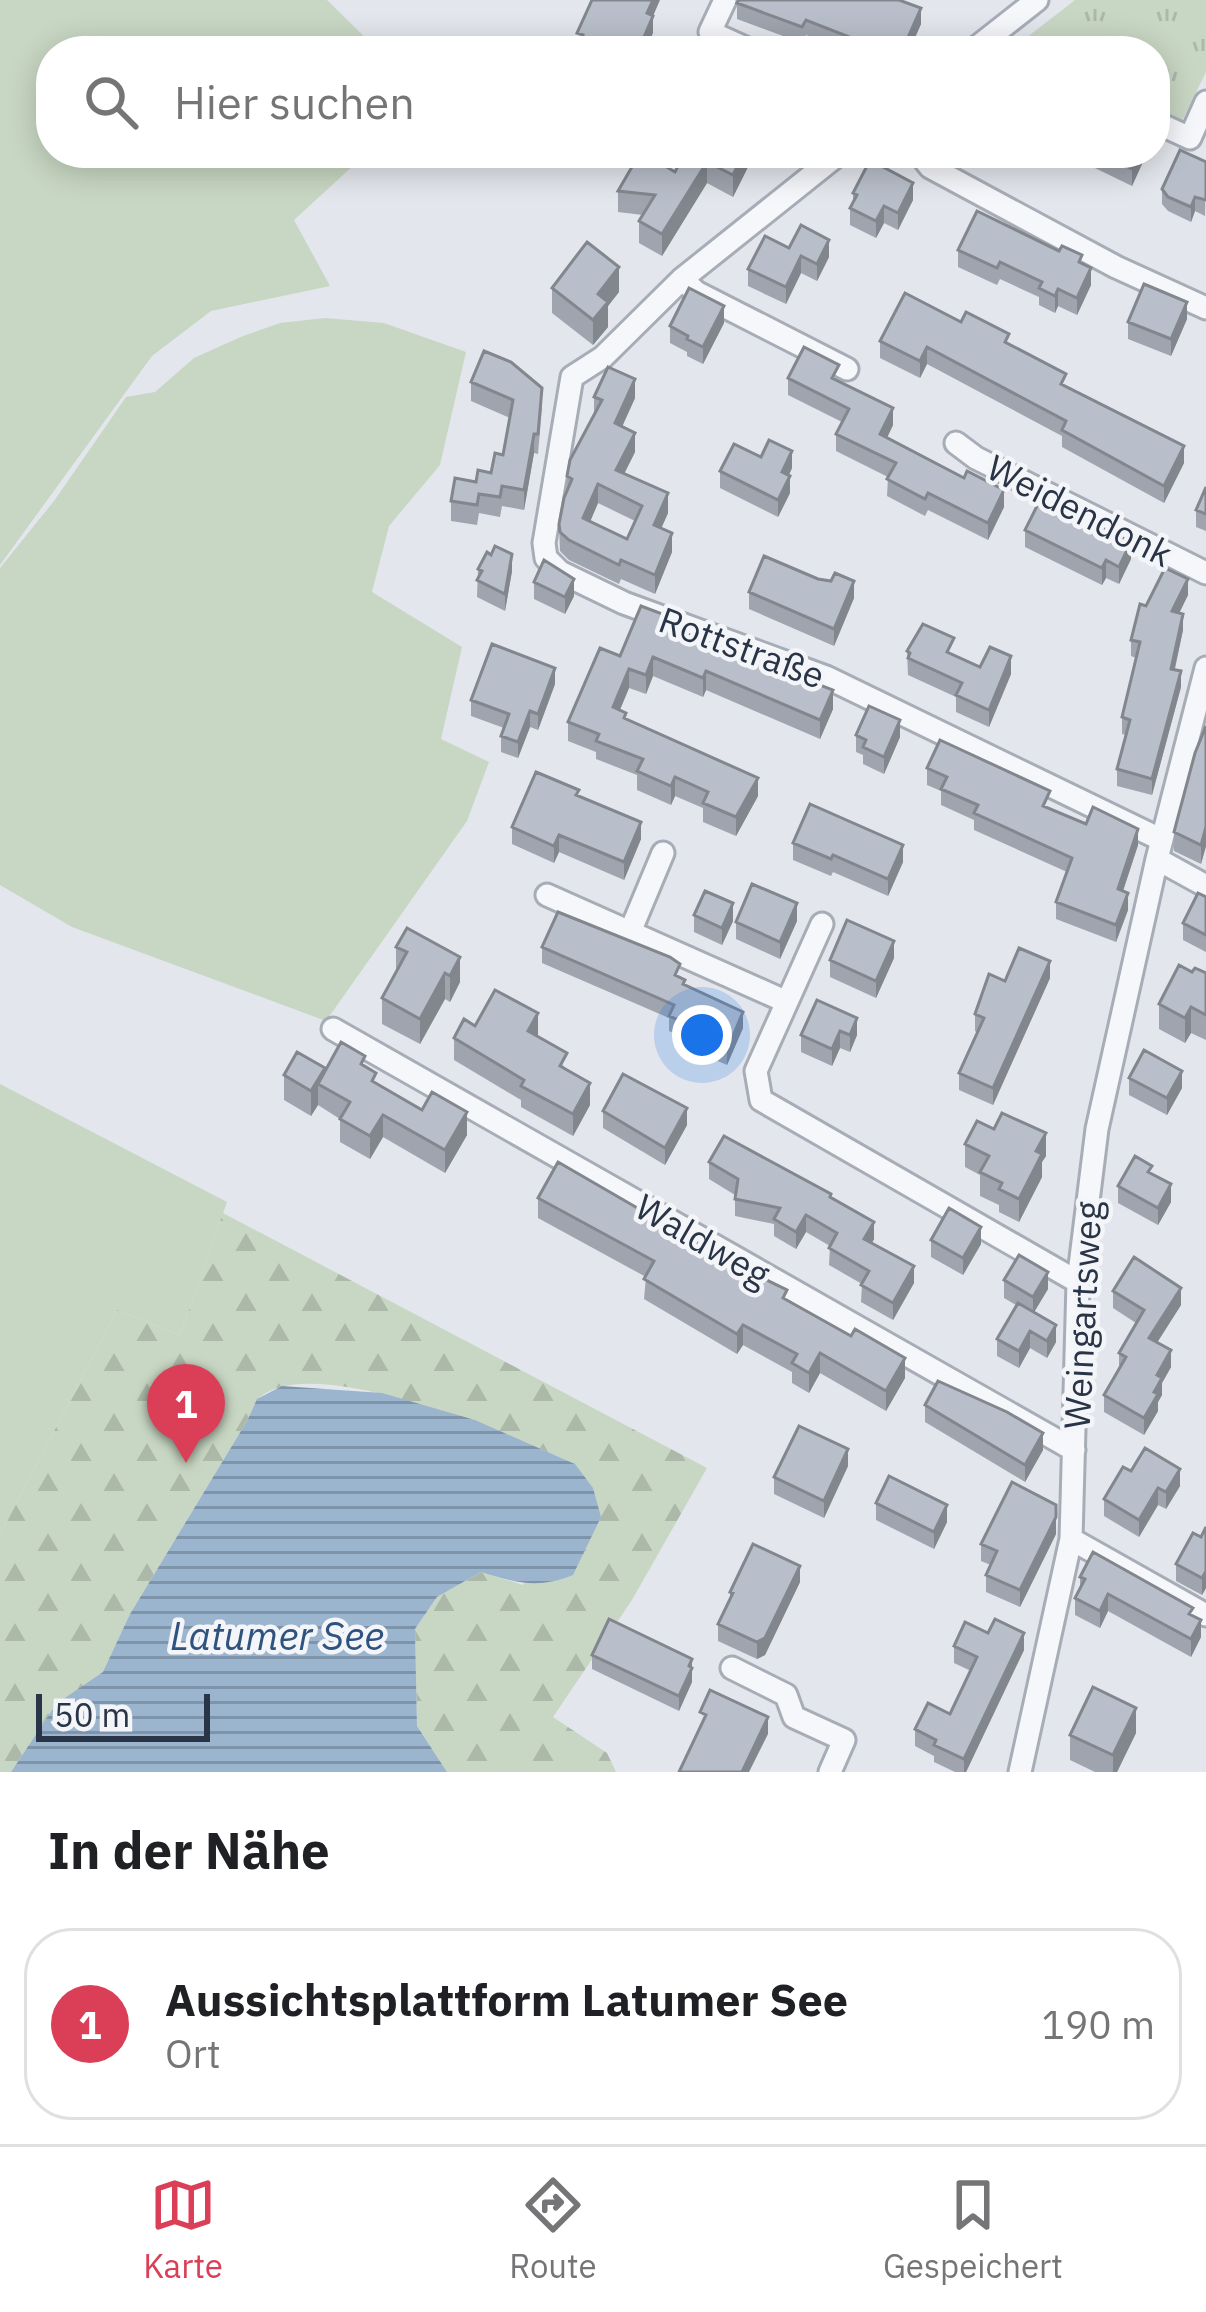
<!DOCTYPE html>
<html lang="de">
<meta charset="utf-8">
<style>
body{margin:0;font-family:"IBM Plex Sans",sans-serif;background:#f6f6f6;color:#202124}
.scale{position:absolute;left:36px;bottom:30px;width:174px;box-sizing:border-box;padding-left:12px;border:6px solid #293446;border-top:0;font-size:33px;line-height:42px;white-space:nowrap;color:#293446;-webkit-text-stroke:9px #f3f5f9;paint-order:stroke}
.you{position:absolute;left:702px;top:1035px;width:42px;height:42px;margin:-30px;border:9px solid #fff;border-radius:50%;background:#1a73e8;box-shadow:0 0 0 18px #1a73e833}
.badge{display:grid;place-items:center;width:78px;height:78px;border-radius:50%;background:#db3e57;color:#fff;font-size:39px;font-weight:700}
.pin{position:absolute;translate:-50% -99px;filter:drop-shadow(0 3px 6px #0008)}
.pin::after{content:'';position:absolute;top:63px;width:42px;height:36px;background:inherit;clip-path:polygon(0 0,100% 0,50% 100%)}
.list{margin:0;padding:0;list-style:none}
h2{display:flex;justify-content:space-between;align-items:center;height:156px;margin:0;padding:0 48px;font-size:51px}
h2 small{font-size:39px;font-weight:400;color:#757577}
.list li{display:grid;grid-template-columns:78px 1fr auto;gap:36px;align-items:center;box-sizing:border-box;height:192px;margin:0 24px 24px;padding:0 24px;border:3px solid #e0e0e0;border-radius:48px}
.list b{display:block;font-size:45px;white-space:nowrap}
.list p{margin:0;font-size:39px;white-space:nowrap;color:#757577}
.list em{font-size:39px;font-style:normal;color:#757577}
.icon{flex:none;width:66px;height:66px;fill:none;stroke:currentColor;stroke-width:2;stroke-linecap:round;stroke-linejoin:round}
.map{position:relative;flex:none;width:1206px;height:1772px;overflow:hidden}
.search{position:absolute;background:#fff;box-shadow:0 6px 30px #0003;left:36px;right:36px;top:36px;height:132px;display:flex;align-items:center;gap:30px;box-sizing:border-box;padding:0 42px;border-radius:48px;color:#757577;font-size:45px}
.sheet{height:372px;background:#fff}
nav{display:flex;justify-content:space-around;align-items:center;box-sizing:border-box;height:168px;border-top:3px solid #e0e0e0;background:#fff;font-size:33px;color:#757577}
nav a{display:grid;justify-items:center;gap:6px}
nav .on{color:#db3e57}
.map>svg:first-child{display:block}
.grass{fill:#c8d7c3}
.forest{fill:url(#forest-firs)}
.park{fill:url(#park-tufts)}
.water{fill:url(#water-rules)}
.lines{fill:none;stroke-linecap:round;stroke-linejoin:round}
.minor-casing{stroke:#a7adb7;stroke-width:27}
.minor{stroke:#f6f7fa;stroke-width:21}
.wall{fill:#9fa4ae;fill-rule:evenodd}
.shaded-wall{fill:#82868d}
.building{fill:#b9bfca;stroke:#82868d;stroke-width:3;fill-rule:evenodd}
.labels{text-anchor:middle;dominant-baseline:central;stroke-width:9;stroke-linejoin:round;paint-order:stroke}
.street-label{font-size:36px;fill:#293446;stroke:#f3f5f9}
.water-label{font-size:39px;font-style:italic;fill:#2e537e;stroke:#f3f5f9}
</style>
<div class="map">
<svg width="1206" height="1772" viewBox="0 0 1206 1772">
<defs>
<pattern id="forest-firs" width="22" height="20" patternUnits="userSpaceOnUse" patternTransform="scale(3)"><rect width="22" height="20" fill="#c8d7c3"/><path d="M5 1l3.5 6h-7zM16 11l3.5 6h-7z" fill="#acb9a9"/></pattern>
<pattern id="park-tufts" width="24" height="20" patternUnits="userSpaceOnUse" patternTransform="scale(3)"><rect width="24" height="20" fill="#c8d7c3"/><path d="M3 7l-1-3M5 7V3M7 7l1-3M15 17l-1-3M17 17v-4M19 17l1-3" fill="none" stroke="#acb9a9"/></pattern>
<pattern id="water-rules" width="6" height="5" patternUnits="userSpaceOnUse" patternTransform="scale(3)"><rect width="6" height="5" fill="#9bb5cf"/><path d="M0 2.5h6" fill="none" stroke="#7e94aa"/></pattern>
</defs>
<rect width="100%" height="100%" fill="#e3e6ec"/>
<path class="grass" d="M0 0H327L379 51H51V153H367L294 220 330 286 211 311 152 356 0 565Z
M325 318 384 323 466 352 440 465 389 526 372 592 462 647 441 739 489 762 467 821 326 1021 72 927 0 885V568L54 501 126 397 155 392 194 358 243 336 280 323Z
M0 1084 227 1202 180 1335 117 1310 0 1535Z"/>
<path class="forest" d="M223 1213 707 1468 632 1600 553 1717 607 1753 616 1772H447L417 1726 415 1629 437 1597 481 1572 523 1585 575 1464C516 1438 316 1351 260 1397 254 1402 251 1413 247 1421L130 1614 103 1673 56 1704 11 1772H0V1535L117 1310 180 1335Z"/>
<path class="park" d="M1075 0H1206V72L1181 123 1155 110V51H1029L1017 45Z"/>
<path class="water" d="M282 1386 382 1393 475 1420 575 1464 593 1488 601 1517 573 1575C539 1589 516 1583 481 1572L437 1597 415 1629 417 1726 447 1772H11L56 1704 103 1672 130 1614 247 1421 257 1399Z"/>
<g class="lines">
<g class="minor-casing">
<path id="minor" d="M725 0 710 32 752 51
M972 51 1037 0
M1155 122 1190 138 1206 102
M840 153 682 279 603 357 572 377 544 543 546 558 560 572 624 603 826 677 1162 840
M919 153 930 167 1116 267 1206 308
M682 279 696 292 847 369
M956 443 976 458 1206 573
M1157 859 1206 886
M547 895 787 1002 756 1071 761 1100 1078 1282
M630 932 663 853
M787 1002 822 924
M333 1029 1074 1450
M1071 1539 1206 1615
M732 1668 786 1695 794 1717 844 1740 830 1772
M1020 1772 1071 1539 1078 1282 1097 1129 1157 859 1206 668"/>
</g>
<use href="#minor" class="minor"/>
</g>
<path class="wall" d="M737 3 921 24 909 51H845L806 35 802 43 737 19Z
M685 153H754V155L733 197 707 183 662 256 639 243V221L643 215 618 212V191L675 172Z
M1064 153H1147L1132 186Z
M1206 162 1205 216 1195 211 1191 222 1168 211 1162 204V189Z
M853 193 913 200 898 230 884 223 876 238 850 225V208L853 202Z
M789 248 829 257 817 281 801 273 786 304 748 286V269Z
M958 250 1082 264 1091 285 1077 315 1058 306 1055 313 1039 305V297L1000 279 997 285 958 267Z
M552 288 619 292 608 306V327L593 345 552 313Z
M1187 319 1171 356 1128 339V322Z
M724 323 703 364 687 356V352L670 343V326Z
M880 341 1009 345 1066 387 1184 463 1164 503 1062 447V436L927 364 920 378 880 358Z
M788 378 839 381 893 425 887 438 1004 507 988 540 928 510 925 516 887 496 888 477 836 451V434L842 422 788 395Z
M471 382 542 407 538 454 534 453 524 510 502 506 500 517 479 513 477 525 451 521V501L491 473 503 455 510 418 471 401Z
M594 397 635 398 622 427 635 452 624 474 668 513 661 528 672 552 655 594 621 579 619 584 569 560 560 551 559 524 567 490V476L594 414ZM598 503 635 521 627 539 590 522Z
M761 457 792 468 789 475 790 493 778 517 720 488V471Z
M1206 487V531L1196 527V510Z
M1025 530 1131 559 1119 584 1106 578 1102 585 1025 547Z
M478 569 512 571 505 611 477 597Z
M534 582 574 596 565 614 534 599Z
M749 592 854 598 834 646 749 609Z
M1188 595 1179 613 1183 630 1175 669 1181 687 1152 795 1117 786V769L1126 735 1122 734V717L1136 658 1131 656V640L1146 606Z
M673 628 833 709 820 739 706 690 703 697 653 676 646 694 629 688 620 710 626 719 758 796 736 836 703 822V808L675 796 671 805 637 790V775L596 759V752L568 741V722L620 656Z
M907 651 954 655 980 667 1011 674 989 727 956 712V697L908 675Z
M555 684 538 730 530 727 518 758 501 752V736L504 728 471 716V700Z
M1206 726V846L1201 864 1174 851V832Z
M856 735 900 737 884 774 863 764V755L856 752Z
M927 768 1049 808 1138 845 1123 891 1128 910 1116 942 1056 919V902L1067 872 974 830V820L941 805V791L927 785Z
M579 796 641 839 624 880 559 852 554 863 512 844V827Z
M793 843 903 862 888 896 833 872 831 876 793 860Z
M1206 897V952L1183 940V923Z
M694 915 733 921 722 945 694 932Z
M797 921 780 959 736 939V922Z
M396 947 460 982 450 1002 445 999 420 1044 382 1024V998L396 972Z
M542 947 680 977 685 985 743 1028 727 1065 685 1047V1038L669 1031V1018L542 963Z
M894 958 876 998 830 977V960Z
M1192 972 1206 973V1040L1191 1033 1185 1043 1159 1029V1004Z
M1050 978 993 1105 959 1090V1073L977 1033 975 1031V1014L1005 981Z
M817 1000 857 1035 850 1052 840 1048 832 1066 801 1052V1035Z
M475 1026 538 1034 537 1036 567 1070 590 1105 573 1136 521 1107V1100L454 1060V1038Z
M365 1067 376 1083 467 1135 445 1173 383 1137 370 1159 340 1142V1119L318 1105 311 1116 284 1100V1075Z
M1129 1078 1182 1088 1167 1115 1129 1095Z
M603 1111 687 1125 665 1165 603 1128Z
M965 1144 1046 1156 1042 1162V1177L1019 1222 999 1212V1205L980 1196V1175L965 1167Z
M709 1162 831 1198 874 1239 872 1243 914 1283 893 1320 861 1302 862 1284 829 1265 830 1246 806 1232 796 1249 774 1236V1224L735 1216V1195L709 1179Z
M1118 1186 1171 1202 1158 1225 1118 1203Z
M538 1198 787 1301 905 1378 886 1411 820 1373 809 1393 792 1383V1372L743 1345 737 1354 644 1299 646 1277 538 1218Z
M931 1240 981 1244 963 1275 931 1257Z
M1004 1280 1048 1289 1034 1312 1056 1342 1047 1358 1030 1348 1019 1368 997 1356V1339L1016 1305 1004 1298Z
M1113 1291 1181 1305 1157 1343 1171 1367 1162 1383V1395L1158 1402V1411L1144 1435 1104 1412V1395L1119 1370V1353L1136 1323 1113 1308Z
M925 1405 1043 1450 1025 1482 925 1422Z
M848 1466 824 1518 774 1494V1477Z
M1131 1471 1180 1486 1166 1509 1158 1505 1139 1537 1104 1516V1499Z
M876 1503 947 1522 934 1549 876 1520Z
M1056 1505V1534L1020 1607 986 1592V1575L991 1565 981 1561V1544Z
M1206 1527V1588L1202 1595 1176 1581V1564L1201 1537Z
M1080 1577 1193 1616 1201 1637 1191 1657 1108 1611 1100 1628 1075 1615V1598L1080 1588Z
M800 1582 765 1655 757 1659 718 1641V1624L730 1599V1592Z
M954 1646 1024 1650 966 1772H955L934 1762V1756L915 1746V1729L950 1714 971 1671 954 1663Z
M592 1655 692 1682 679 1711 592 1669Z
M1136 1733 1117 1772H1095L1070 1760V1735Z"/>
<path class="shaded-wall" d="M653 0H660L647 30V13Z
M921 8V24L909 51H902Z
M653 16V33L645 51H638Z
M744 153H754V155L733 197V175Z
M1139 153H1147L1132 186V169Z
M707 162V183L662 256V234Z
M913 183V200L898 230V213Z
M1195 197V211L1191 222V207Z
M884 206V223L876 238V221Z
M829 240V257L817 281V264Z
M801 256V273L786 304V287Z
M619 267V292L608 306V327L593 345V320L598 294Z
M1091 268V285L1077 315V298Z
M1058 289V306L1055 313V296Z
M1187 302V319L1171 356V339Z
M724 306V323L703 364V347Z
M927 347V364L920 378V361Z
M635 379V398L615 442V423Z
M893 408V425L880 452V434Z
M635 433V452L616 490V470Z
M534 434V453L524 510V490Z
M1184 446V463L1164 503V486Z
M792 451V468L782 489V472Z
M790 476V493L778 517V500Z
M598 484V503L583 538V518Z
M1004 490V507L988 540V523Z
M668 493V513L654 545V525Z
M672 533V552L655 594V575Z
M1131 542V559L1119 584V567Z
M512 554V571L505 611V594Z
M1106 560V578L1102 585V568Z
M574 579V596L565 614V597Z
M1188 579V595L1172 628V611Z
M854 581V598L834 646V629Z
M1183 614V630L1171 685V669Z
M1011 656V674L989 727V710Z
M653 657V676L646 694V675Z
M555 668V684L538 730V714Z
M629 669V688L613 726V707Z
M706 671V690L703 697V678Z
M1181 671V687L1152 795V779Z
M833 690V709L820 739V720Z
M530 711V727L518 758V742Z
M900 720V737L884 774V757Z
M675 777V796L671 805V786Z
M758 778V796L736 836V817Z
M641 822V839L624 880V862Z
M1206 827V846L1201 864V845Z
M1138 829V845L1118 906V889Z
M559 835V852L554 863V846Z
M903 845V862L888 896V879Z
M1128 893V910L1116 942V925Z
M733 903V921L722 945V928Z
M797 903V921L780 959V942Z
M894 941V958L876 998V981Z
M460 957V982L450 1002V976Z
M1050 961V978L993 1105V1088Z
M445 973V999L420 1044V1019Z
M1191 1007V1033L1185 1043V1018Z
M743 1012V1028L727 1065V1050Z
M538 1013V1034L528 1053V1031Z
M857 1018V1035L850 1052V1035Z
M840 1031V1048L832 1066V1049Z
M325 1068V1088L318 1084V1105L311 1116V1091Z
M1182 1071V1088L1167 1115V1098Z
M590 1083V1105L573 1136V1114Z
M687 1108V1125L665 1165V1148Z
M467 1112V1135L445 1173V1150Z
M383 1115V1137L370 1159V1136Z
M1046 1133V1156L1042 1162V1177L1019 1222V1199L1036 1151Z
M1171 1184V1202L1158 1225V1208Z
M806 1215V1232L796 1249V1232Z
M874 1222V1239L864 1256V1239Z
M981 1227V1244L963 1275V1258Z
M914 1266V1283L893 1320V1303Z
M1048 1272V1289L1033 1314V1297Z
M1181 1288V1305L1149 1355V1338Z
M743 1325V1345L737 1354V1334Z
M1056 1325V1342L1047 1358V1341Z
M1030 1331V1348L1019 1368V1351Z
M1171 1350V1367L1162 1383V1395L1158 1402V1411L1144 1435V1418L1157 1375Z
M820 1353V1373L809 1393V1373Z
M905 1358V1378L886 1411V1391Z
M1043 1433V1450L1025 1482V1465Z
M848 1449V1466L824 1518V1501Z
M1180 1469V1486L1166 1509V1492Z
M1158 1488V1505L1139 1537V1520Z
M947 1505V1522L934 1549V1532Z
M1056 1517V1534L1020 1607V1590Z
M800 1566V1582L765 1655 757 1659V1642Z
M1206 1571V1588L1202 1595V1578Z
M1108 1594V1611L1100 1628V1611Z
M1201 1620V1637L1191 1657V1639Z
M1024 1633V1650L966 1772H964V1759Z
M692 1659V1682L679 1711V1696Z
M1136 1708V1733L1117 1772H1113V1755Z
M768 1717V1734L749 1772H742Z"/>
<path class="building" d="M592 0H653L647 13 653 16 638 51H577L583 35 577 33Z
M739 0H899L921 8 902 51H885L806 20 802 27 737 3Z
M1180 150 1206 162V200L1195 197 1191 207 1168 197 1162 189Z
M640 153H643L675 172 685 153H744L733 175 707 162 662 234 639 221 655 195 618 191Z
M1099 153H1139L1132 169Z
M870 160 913 183 898 213 884 206 876 221 850 208 857 195 853 193Z
M977 211 1059 251 1062 246 1082 255 1079 262 1091 268 1077 298 1058 289 1055 296 1039 288 1042 282 1000 262 997 268 958 250Z
M801 225 829 240 817 264 801 256 786 287 748 269 765 236 789 248Z
M587 242 619 267 598 294 608 302 593 320 552 288Z
M1144 284 1187 302 1171 339 1128 322Z
M689 288 724 306 703 347 687 339 688 336 670 326Z
M905 293 961 322 966 312 1009 334 1005 342 1066 374 1061 384 1184 446 1164 486 1062 430 1066 421 927 347 920 361 880 341Z
M804 347 839 365 832 378 893 408 880 434 964 478 967 471 1004 490 988 523 928 493 925 499 887 479 896 463 836 434 849 409 788 378Z
M484 351 511 362 542 388 538 434H534L524 490 502 486 500 497 479 494 477 505 451 501 455 478 476 482 478 470 491 473 495 453 503 455 513 400 471 382Z
M608 367 635 379 615 423 635 433 616 470 668 493 654 525 672 533 655 575 621 560 619 565 569 540 560 532 559 524 564 498 572 479 567 476 570 460 602 400 594 397ZM598 484 642 506 627 539 583 518Z
M769 440 792 451 782 472 790 476 778 500 720 471 734 444 761 457Z
M1206 487V514L1196 510Z
M1040 500 1088 525 1090 522 1131 542 1119 567 1106 560 1102 568 1025 530Z
M495 546 512 554 505 594 477 580 482 571 478 569 487 552 491 555Z
M764 556 818 579 831 581 835 573 854 581 834 629 749 592Z
M544 560 574 579 565 597 534 582Z
M1165 568 1188 579 1172 611 1183 614 1171 669 1181 671 1152 779 1117 769 1130 720 1122 717 1140 642 1131 640 1140 604 1146 606Z
M641 606 673 618 669 627 833 690 820 720 706 671 703 678 653 657 646 675 629 669 613 707 626 713 624 718 758 778 736 817 703 803 708 792 675 777 671 786 637 771 643 759 596 741 599 734 568 722 600 648 620 656Z
M923 624 954 638 947 652 980 667 990 647 1011 656 989 710 956 695 962 683 908 658 910 653 907 651Z
M492 644 555 668 538 714 530 711 518 742 501 736 509 714 471 700Z
M869 706 900 720 884 757 863 747 866 740 856 735Z
M1206 726V827L1201 845 1174 832 1195 753Z
M940 740 1050 791 1043 806 1086 824 1093 807 1138 829 1118 889 1128 893 1116 925 1056 902 1072 858 974 813 978 805 941 789 947 777 927 768Z
M536 772 579 790 576 795 641 822 624 862 559 835 554 846 512 827Z
M810 804 903 845 888 879 833 855 831 859 793 843Z
M752 884 797 903 780 942 736 922Z
M705 891 733 903 722 928 694 915Z
M1198 893 1206 897V935L1183 923Z
M558 912 670 957 680 964 675 975 685 980 683 984 743 1012 727 1050 685 1031 688 1024 669 1016 674 1005 542 947Z
M847 920 894 941 876 981 830 960Z
M407 928 460 957 450 976 445 973 420 1019 382 998 407 952 396 947Z
M1019 948 1050 961 993 1088 959 1073 984 1018 975 1014 989 974 1005 981Z
M1179 965 1192 972 1195 968 1206 973V1015L1191 1007 1185 1018 1159 1004Z
M495 990 538 1013 528 1031 567 1053 560 1066 590 1083 573 1114 521 1086 524 1080 454 1038 464 1019 475 1026Z
M817 1000 857 1018 850 1035 840 1031 832 1049 801 1035Z
M341 1042 365 1056 361 1064 376 1073 372 1081 422 1110 432 1092 467 1112 445 1150 383 1115 370 1136 340 1119 350 1102 318 1084Z
M1144 1050 1182 1071 1167 1098 1129 1078Z
M297 1052 325 1068 311 1091 284 1075Z
M623 1074 687 1108 665 1148 603 1111Z
M1002 1113 1046 1133 1036 1151 1042 1154 1019 1199 999 1189 1002 1183 980 1172 989 1156 965 1144 977 1121 994 1129Z
M724 1136 831 1194 830 1197 874 1222 864 1239 914 1266 893 1303 861 1285 869 1271 829 1248 837 1233 806 1215 796 1232 774 1219 780 1208 735 1199 738 1179 709 1162Z
M1135 1156 1152 1166 1148 1172 1171 1184 1158 1208 1118 1186Z
M558 1162 734 1264 787 1290 783 1298 851 1336 855 1329 905 1358 886 1391 820 1353 809 1373 792 1363 797 1354 743 1325 737 1334 644 1279 654 1261 538 1198Z
M949 1208 981 1227 963 1258 931 1240Z
M1019 1255 1048 1272 1033 1297 1004 1280Z
M1134 1257 1181 1288 1149 1338 1171 1350 1157 1375 1162 1378 1154 1392 1158 1394 1144 1418 1104 1395 1126 1357 1119 1353 1144 1310 1113 1291Z
M1018 1303 1056 1325 1047 1341 1030 1331 1019 1351 997 1339Z
M938 1381 1007 1412 1043 1433 1025 1465 925 1405Z
M799 1426 848 1449 824 1501 774 1477Z
M1145 1448 1180 1469 1166 1492 1158 1488 1139 1520 1104 1499 1123 1467 1131 1471Z
M889 1476 947 1505 934 1532 876 1503Z
M1012 1482 1056 1505V1517L1020 1590 986 1575 997 1551 981 1544Z
M1206 1527V1571L1202 1578 1176 1564 1193 1533 1201 1537Z
M753 1544 800 1566 765 1638 757 1642 718 1624 733 1593 730 1592Z
M1093 1552 1193 1608 1189 1614 1201 1620 1191 1639 1108 1594 1100 1611 1075 1598 1085 1579 1080 1577Z
M609 1619 692 1659 689 1666 692 1668 679 1696 592 1655Z
M995 1619 1024 1633 964 1759 934 1745 936 1740 915 1729 928 1703 950 1714 977 1657 954 1646 965 1622 988 1633Z
M1093 1687 1136 1708 1113 1755 1070 1735Z
M710 1690 768 1717 742 1772H679L706 1715 700 1712Z"/>
<g class="labels">
<g class="street-label">
<text transform="translate(1080 510) rotate(27)">Weidendonk</text>
<text transform="translate(742 647) rotate(20)">Rottstraße</text>
<text transform="translate(703 1240) rotate(30)">Waldweg</text>
<text transform="translate(1082 1315) rotate(-87)">Weingartsweg</text>
</g>
<g class="water-label">
<text x="277" y="1635">Latumer See</text>
</g>
</g>
</svg>
<div class="scale">50 m</div>
<div class="you"></div>
<div class="pin badge" style="left:186px;top:1463px">1</div>
<div class="search"><svg class="icon" aria-label="search" viewBox="0 0 24 24"><circle cx="10" cy="10" r="6"/><path d="M15 15l6 6"/></svg>Hier suchen</div>
</div>
<section class="sheet">
<h2>In der Nähe<small></small></h2>
<ul class="list">
<li><span class="badge">1</span><div><b>Aussichtsplattform Latumer See</b><p>Ort</p></div><em>190 m</em></li>
</ul>
</section>
<nav>
<a class="on"><svg class="icon" aria-label="map" viewBox="0 0 24 24"><path d="M3 6l6-2 6 2 6-2v14l-6 2-6-2-6 2zM9 4v14M15 6v14"/></svg>Karte</a>
<a><svg class="icon" aria-label="directions" viewBox="0 0 24 24"><path d="M12 3l9 9-9 9-9-9zM9 14v-3h6M13 9l2 2-2 2"/></svg>Route</a>
<a><svg class="icon" aria-label="saved" viewBox="0 0 24 24"><path d="M7 4h10v16l-5-4-5 4z"/></svg>Gespeichert</a>
</nav>
